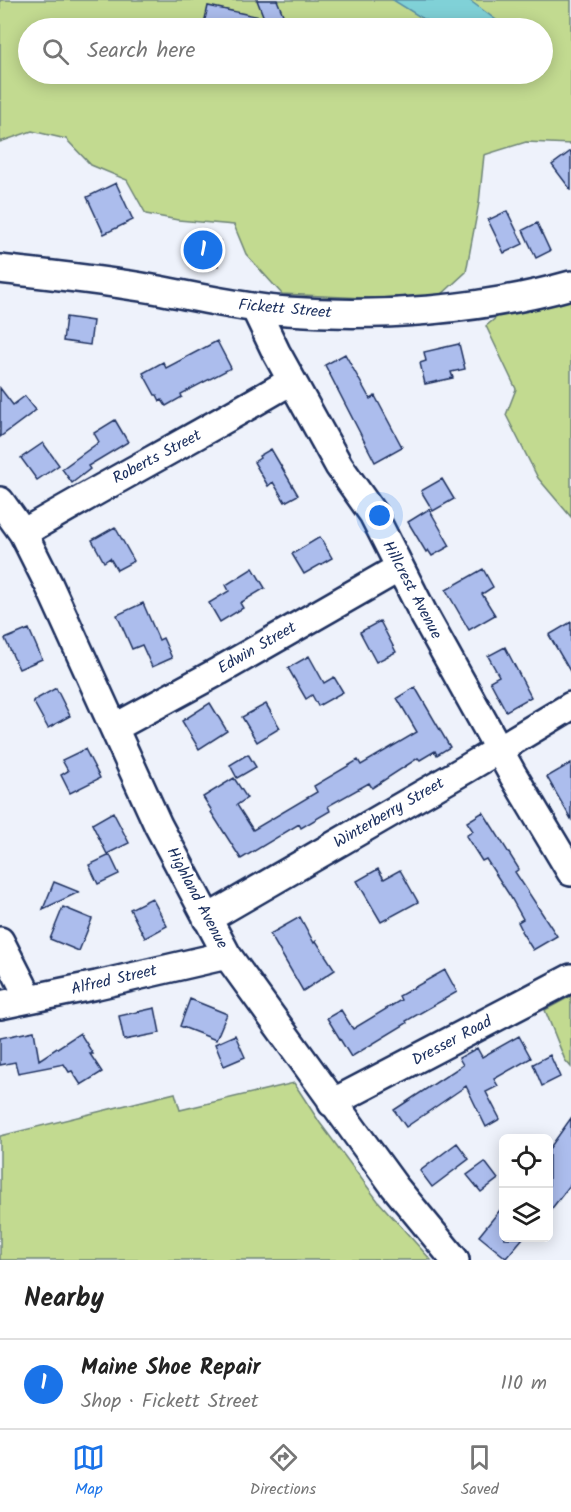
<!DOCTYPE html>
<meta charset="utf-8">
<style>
body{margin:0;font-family:Kalam,sans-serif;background:#f6f6f6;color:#222}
.controls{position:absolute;right:18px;bottom:18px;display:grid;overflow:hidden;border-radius:9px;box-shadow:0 3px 15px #0003}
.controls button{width:54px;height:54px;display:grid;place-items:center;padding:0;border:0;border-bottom:2px solid #e0e0e0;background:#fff;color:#222;font:30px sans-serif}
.you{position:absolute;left:380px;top:516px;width:21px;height:21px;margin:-15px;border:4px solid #fff;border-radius:50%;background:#1a73e8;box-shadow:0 0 0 9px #1a73e833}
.badge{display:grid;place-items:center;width:39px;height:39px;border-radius:50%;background:#1a73e8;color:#fff;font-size:20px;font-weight:700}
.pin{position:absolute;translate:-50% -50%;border:3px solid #fff;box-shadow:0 2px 6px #0006}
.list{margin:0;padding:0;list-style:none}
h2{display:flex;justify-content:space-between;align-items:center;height:78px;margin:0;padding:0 24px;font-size:26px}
h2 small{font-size:20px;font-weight:400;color:#767676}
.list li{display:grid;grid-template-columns:39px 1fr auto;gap:18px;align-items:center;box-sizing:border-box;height:90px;padding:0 24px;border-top:2px solid #e0e0e0}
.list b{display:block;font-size:22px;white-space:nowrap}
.list p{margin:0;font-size:20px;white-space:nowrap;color:#767676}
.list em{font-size:20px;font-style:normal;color:#767676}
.icon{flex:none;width:33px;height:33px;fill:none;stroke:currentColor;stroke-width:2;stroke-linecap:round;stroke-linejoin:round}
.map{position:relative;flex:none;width:571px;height:1260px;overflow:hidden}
.search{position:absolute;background:#fff;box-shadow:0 3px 15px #0003;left:18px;right:18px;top:18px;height:66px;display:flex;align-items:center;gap:15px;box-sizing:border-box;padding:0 21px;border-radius:33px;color:#767676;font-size:22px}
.sheet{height:168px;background:#fff}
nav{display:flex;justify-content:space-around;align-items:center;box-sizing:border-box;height:84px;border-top:2px solid #e0e0e0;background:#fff;font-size:16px;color:#767676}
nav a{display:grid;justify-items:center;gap:3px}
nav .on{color:#1a73e8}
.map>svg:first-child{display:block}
.green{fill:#c2da90;stroke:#6e8477;stroke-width:1.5;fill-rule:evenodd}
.water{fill:#80d1d7;stroke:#5890a7;stroke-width:1.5}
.building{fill:#acbded;stroke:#1b2f5e;stroke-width:1.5}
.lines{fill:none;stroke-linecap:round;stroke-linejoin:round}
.minor-casing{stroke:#1b2f5e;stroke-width:32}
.minor{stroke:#fff;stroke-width:27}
.labels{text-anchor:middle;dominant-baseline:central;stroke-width:4.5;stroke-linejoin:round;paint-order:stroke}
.street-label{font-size:16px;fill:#1b2f5e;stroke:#fff}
</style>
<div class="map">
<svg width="571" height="1260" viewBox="0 0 571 1260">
<rect width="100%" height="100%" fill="#eef2fb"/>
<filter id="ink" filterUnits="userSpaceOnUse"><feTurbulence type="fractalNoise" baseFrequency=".0167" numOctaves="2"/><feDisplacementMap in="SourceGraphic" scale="12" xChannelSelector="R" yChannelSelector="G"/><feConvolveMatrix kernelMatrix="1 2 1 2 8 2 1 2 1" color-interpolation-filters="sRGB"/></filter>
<g filter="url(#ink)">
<path class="green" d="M0 0H571V144L526 142 484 155 479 203 466 272 440 296 364 298 282 294 246 254 234 225 178 220 146 214 127 180 91 165 66 139 32 131 0 142ZM28 28H542V74H28Z
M571 299V517L538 478 506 415 516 389 486 326 507 309 552 305Z
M571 996V1067L565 1060 545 1010Z
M294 1083 320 1123 378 1201 431 1260H0V1136L175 1093 180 1110Z"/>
<path class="water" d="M393 0H469L507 28H438Z"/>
<path class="building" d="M257 0H277L286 22 281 24 280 28H203L208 6 264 18Z
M571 151V190L552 165Z
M116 183 133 220 104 234 87 197Z
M507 211 523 244 504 253 488 220Z
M537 223 550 251 536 258 523 230Z
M187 237 220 241 218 266 193 262V260L185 259Z
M66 317 93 321 90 345 63 341Z
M217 341 231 368 181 394 182 397 166 406 162 400 160 401 157 395H155L143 373 163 362 166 368Z
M459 344 465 369 451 372 453 378 425 384 420 363 426 361 424 352Z
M345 354 370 399 375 396 402 447 375 462 325 365Z
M0 388 13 405 25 396 36 410 0 437Z
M115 420 128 442 88 466 90 469 72 483 62 469 99 442 94 433Z
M43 443 59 465 37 480 21 458Z
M271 449 298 495 285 502 273 482 268 486 254 462 260 458 259 456Z
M442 479 454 499 433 511 421 491Z
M429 509 450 546 432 556 428 550 426 552 408 522Z
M115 527 134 561 117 570 110 558 104 562 92 540Z
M320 537 332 558 304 574 292 554Z
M253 568 265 588 240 603 243 608 220 622 209 603 229 591 226 585Z
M483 569 493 587 482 594 495 615 469 630 446 590Z
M143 603 159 640 163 638 172 658 152 667 142 645 132 649 117 615Z
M380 621 396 652 376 662 360 632Z
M571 622V673L549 635Z
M29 629 42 659 19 669 5 639Z
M505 647 531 697 506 711 490 681 499 676 488 656Z
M309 656 324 683 334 677 343 692 318 706 312 695 306 699 288 668Z
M415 687 450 747 437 755 435 751 420 760 418 758 372 788 369 783 328 806 330 811 301 828 299 824 241 859 211 812 212 811 203 797 234 778 247 798 237 805 253 830 317 792 314 786 358 760 361 765 417 732 397 698Z
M56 688 70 716 48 728 33 701Z
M210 703 227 731 199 749 182 721Z
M266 704 280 728 257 742 242 717Z
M85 749 100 778 70 793 61 775 68 771 62 760Z
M248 754 256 767 237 778 230 765Z
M571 763V819L547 777Z
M113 812 129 843 107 854 92 824Z
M483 812 519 869 515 872 557 936 533 950 521 931 522 930 518 922 523 919 510 896 486 859 482 861 466 836 473 831 467 822Z
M110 855 119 874 98 884 89 865Z
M378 869 384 879 400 870 418 902 381 922 357 881Z
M54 882 79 892 43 909Z
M152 898 167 926 145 938 130 909Z
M63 907 92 919 79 951 50 939Z
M300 917 314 943 316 941 335 970 303 991 270 934Z
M445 970 457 992 406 1021 407 1023 351 1057 327 1018 341 1010 353 1029 401 1000 399 996Z
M190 999 227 1014 216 1040 180 1026Z
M155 1008 160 1033 124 1040 119 1016Z
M34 1031 39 1060 80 1033 93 1054H90L102 1072 81 1085 72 1071 69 1072 64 1064 18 1073 15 1062 0 1065V1038Z
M235 1035 245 1057 224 1066 215 1044Z
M519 1036 531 1058 494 1079 498 1086 486 1092 500 1119 486 1127 466 1086 406 1127 394 1110 463 1065 459 1058 477 1048 482 1057Z
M550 1055 560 1077 542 1086 533 1064Z
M571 1118V1184L549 1212V1149Z
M457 1143 469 1159 432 1187 420 1171Z
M485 1162 498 1179 481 1192 467 1175Z
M504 1205V1238H523L506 1258 479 1236Z"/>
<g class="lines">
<g class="minor-casing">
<path id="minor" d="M0 269C51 275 102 280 153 289 198 297 242 308 287 311 379 318 482 310 571 285
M255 308 276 352 339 466 373 514 423 613 513 775 571 872
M0 501 23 533 49 585 158 825 227 955 360 1139 395 1187 455 1260
M23 533C112 481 203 433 291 381
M114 728 219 671 399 568
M207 919 466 769 571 706
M0 941 29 998
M0 1005 97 985 227 955
M332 1103 571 978"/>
</g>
<use href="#minor" class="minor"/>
</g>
</g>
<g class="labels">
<g class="street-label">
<text transform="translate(285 309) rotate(5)">Fickett Street</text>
<text transform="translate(157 457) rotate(-28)">Roberts Street</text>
<text transform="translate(412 590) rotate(62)">Hillcrest Avenue</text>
<text transform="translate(257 648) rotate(-30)">Edwin Street</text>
<text transform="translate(389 813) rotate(-30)">Winterberry Street</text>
<text transform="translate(197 898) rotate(62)">Highland Avenue</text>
<text transform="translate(114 980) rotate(-13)">Alfred Street</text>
<text transform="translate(452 1041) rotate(-28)">Dresser Road</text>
</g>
</g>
</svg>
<div class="controls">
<button><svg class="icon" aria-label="locate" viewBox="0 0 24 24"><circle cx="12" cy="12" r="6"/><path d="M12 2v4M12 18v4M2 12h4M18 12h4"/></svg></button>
<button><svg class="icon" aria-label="layers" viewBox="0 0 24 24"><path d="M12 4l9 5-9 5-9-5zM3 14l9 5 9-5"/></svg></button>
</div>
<div class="you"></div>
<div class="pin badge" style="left:203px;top:250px">1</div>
<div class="search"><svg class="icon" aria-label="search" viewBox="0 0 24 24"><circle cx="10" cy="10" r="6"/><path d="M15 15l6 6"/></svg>Search here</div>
</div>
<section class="sheet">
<h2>Nearby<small></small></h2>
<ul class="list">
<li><span class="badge">1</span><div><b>Maine Shoe Repair</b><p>Shop · Fickett Street</p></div><em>110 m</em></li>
</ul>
</section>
<nav>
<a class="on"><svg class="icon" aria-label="map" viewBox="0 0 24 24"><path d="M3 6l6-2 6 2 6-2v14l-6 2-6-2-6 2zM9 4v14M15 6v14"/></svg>Map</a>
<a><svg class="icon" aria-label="directions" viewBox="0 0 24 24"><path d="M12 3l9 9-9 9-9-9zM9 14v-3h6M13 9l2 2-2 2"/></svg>Directions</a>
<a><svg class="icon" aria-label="saved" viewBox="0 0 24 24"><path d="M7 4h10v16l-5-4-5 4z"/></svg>Saved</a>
</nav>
